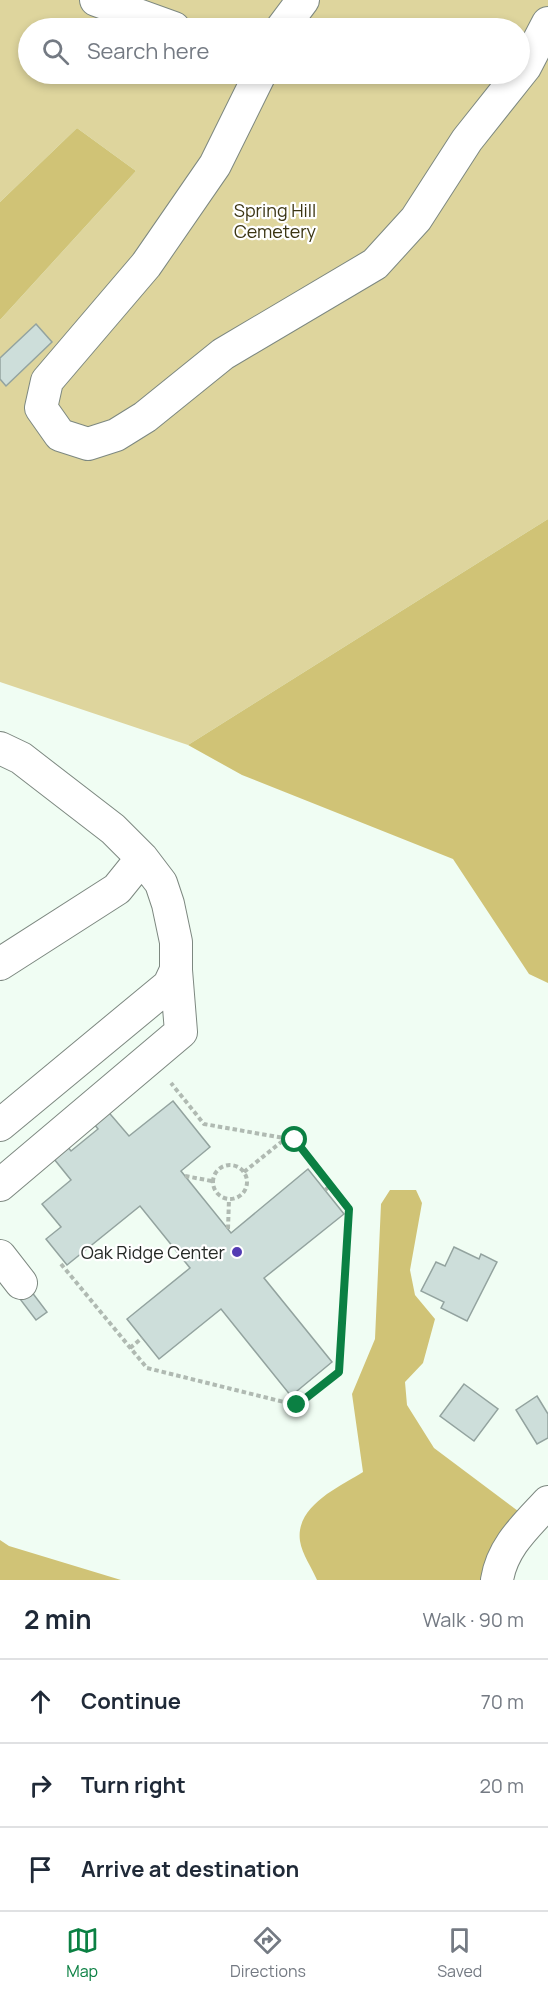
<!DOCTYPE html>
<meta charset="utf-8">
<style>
body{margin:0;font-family:Manrope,sans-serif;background:#f6f6f7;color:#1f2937}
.stop{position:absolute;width:18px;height:18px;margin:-14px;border:4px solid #0b8043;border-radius:50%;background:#fff}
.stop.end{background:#0b8043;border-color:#fff;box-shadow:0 2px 6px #0008}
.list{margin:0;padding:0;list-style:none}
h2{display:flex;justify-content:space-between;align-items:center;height:78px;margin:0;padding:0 24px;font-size:26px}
h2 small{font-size:20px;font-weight:400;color:#747a83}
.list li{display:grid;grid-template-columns:39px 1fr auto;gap:18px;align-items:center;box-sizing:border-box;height:84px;padding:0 24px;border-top:2px solid #e0e1e3}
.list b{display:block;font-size:22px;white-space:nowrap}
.list em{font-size:20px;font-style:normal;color:#747a83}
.icon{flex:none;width:33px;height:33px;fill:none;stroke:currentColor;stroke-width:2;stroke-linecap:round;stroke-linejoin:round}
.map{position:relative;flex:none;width:548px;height:1580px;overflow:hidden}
.search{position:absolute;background:#fff;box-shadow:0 3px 9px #0003;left:18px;right:18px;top:18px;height:66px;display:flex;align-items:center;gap:15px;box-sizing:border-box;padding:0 21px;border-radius:33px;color:#747a83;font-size:22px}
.sheet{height:330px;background:#fff}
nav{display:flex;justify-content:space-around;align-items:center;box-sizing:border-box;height:84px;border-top:2px solid #e0e1e3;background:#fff;font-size:16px;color:#747a83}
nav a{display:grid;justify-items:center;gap:3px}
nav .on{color:#0b8043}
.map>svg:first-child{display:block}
.green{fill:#ded59d;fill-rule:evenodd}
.forest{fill:#d0c376}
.building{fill:#cddeda;stroke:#93a39f;stroke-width:1.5}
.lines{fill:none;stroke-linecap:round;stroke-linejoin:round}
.minor-casing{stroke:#7d8880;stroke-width:34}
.path{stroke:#b0bab2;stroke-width:4;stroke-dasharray:4.5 3;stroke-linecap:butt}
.minor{stroke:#fff;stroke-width:32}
.route{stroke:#0b8043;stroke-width:8}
.poi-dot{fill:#533bb3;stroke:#fff;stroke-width:2}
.labels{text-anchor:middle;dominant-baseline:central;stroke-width:4.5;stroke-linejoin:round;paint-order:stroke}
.park-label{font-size:18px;fill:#3b3513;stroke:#fff}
.poi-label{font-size:18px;fill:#252926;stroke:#fff;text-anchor:end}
</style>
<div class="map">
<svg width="548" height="1580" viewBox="0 0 548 1580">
<rect width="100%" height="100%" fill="#f0fdf3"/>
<path class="green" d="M0 0H548V519L188 745 0 682V320L136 171 77 128 0 202ZM28 28H520V74H28Z"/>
<path class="forest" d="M77 128 136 171 0 320V202Z
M548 519V983L529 974 453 859 242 775 188 745Z
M390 1190H416L422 1203 410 1270 415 1295 435 1319 423 1363 405 1382 407 1405 434 1448 518 1511 487 1580H317C312 1568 302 1554 300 1541 295 1506 339 1487 363 1472L352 1394 375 1339 381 1204Z
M0 1540 9 1546 121 1580H0Z"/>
<path class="building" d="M36 324 52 342 6 386 0 379V358Z
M173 1101 210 1147 181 1171 231 1233 308 1169 344 1214 264 1278 332 1362 291 1396 221 1309 159 1359 127 1319 190 1268 140 1206 67 1265 46 1239 61 1227 42 1204 71 1180 50 1154 64 1142 71 1151 98 1129 90 1119 105 1108 129 1136Z
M454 1247 479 1259 481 1254 497 1262 467 1321 441 1308 444 1302 421 1291 436 1262 445 1266Z
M31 1291 47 1312 36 1320 20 1299Z
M464 1384 498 1409 474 1441 440 1416Z
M537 1396 548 1414V1438L537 1444 516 1410Z"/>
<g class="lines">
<g class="minor-casing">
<path id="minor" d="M96 0 174 28
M282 28 303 0
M260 74 215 165 146 265 47 381 41 408 60 435 88 444 116 435 145 417 223 354 375 264 416 219 467 140 525 67 548 23
M0 748 21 758 113 829 142 858 161 883 168 904 176 942V970L169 985 0 1125
M0 964 117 889 142 858
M0 1185 181 1032 176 970
M0 1256 21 1283
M497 1580C502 1547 526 1526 548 1502"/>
</g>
<path class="path" d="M213 1182a17 17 0 1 1 34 0a17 17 0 1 1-34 0Z
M244 1172 285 1139
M185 1176 212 1181
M325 1190 330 1186
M228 1229 229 1199
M61 1264 147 1368 296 1405 339 1372 349 1209 295 1140 204 1124 171 1083
M130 1348 142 1338"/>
<use href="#minor" class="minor"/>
</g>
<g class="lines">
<path class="route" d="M295 1140 349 1209 339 1372 297 1405"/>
</g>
<circle class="poi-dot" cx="237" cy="1252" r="6"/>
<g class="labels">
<g class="park-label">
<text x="275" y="210">Spring Hill<tspan x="275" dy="21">Cemetery</tspan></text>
</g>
<g class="poi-label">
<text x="225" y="1252">Oak Ridge Center</text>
</g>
</g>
</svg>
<div class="stop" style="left:295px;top:1140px"></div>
<div class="stop end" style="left:297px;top:1405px"></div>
<div class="search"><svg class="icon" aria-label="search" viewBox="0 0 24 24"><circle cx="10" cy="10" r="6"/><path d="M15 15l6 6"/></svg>Search here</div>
</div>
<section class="sheet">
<h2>2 min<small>Walk · 90 m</small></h2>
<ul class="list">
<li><svg class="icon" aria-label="ahead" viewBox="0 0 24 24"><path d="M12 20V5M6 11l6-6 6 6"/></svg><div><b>Continue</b></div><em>70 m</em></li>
<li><svg class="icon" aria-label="right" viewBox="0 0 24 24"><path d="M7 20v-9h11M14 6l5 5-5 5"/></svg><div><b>Turn right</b></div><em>20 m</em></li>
<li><svg class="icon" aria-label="arrive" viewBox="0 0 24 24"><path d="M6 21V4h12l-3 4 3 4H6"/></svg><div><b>Arrive at destination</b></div></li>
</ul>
</section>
<nav>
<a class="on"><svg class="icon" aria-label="map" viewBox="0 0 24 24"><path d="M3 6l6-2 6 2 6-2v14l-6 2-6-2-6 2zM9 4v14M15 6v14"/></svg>Map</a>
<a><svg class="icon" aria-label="directions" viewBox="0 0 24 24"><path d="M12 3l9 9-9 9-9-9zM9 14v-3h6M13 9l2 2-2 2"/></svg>Directions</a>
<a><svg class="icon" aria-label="saved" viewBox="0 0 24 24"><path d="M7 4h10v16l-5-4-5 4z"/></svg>Saved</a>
</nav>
